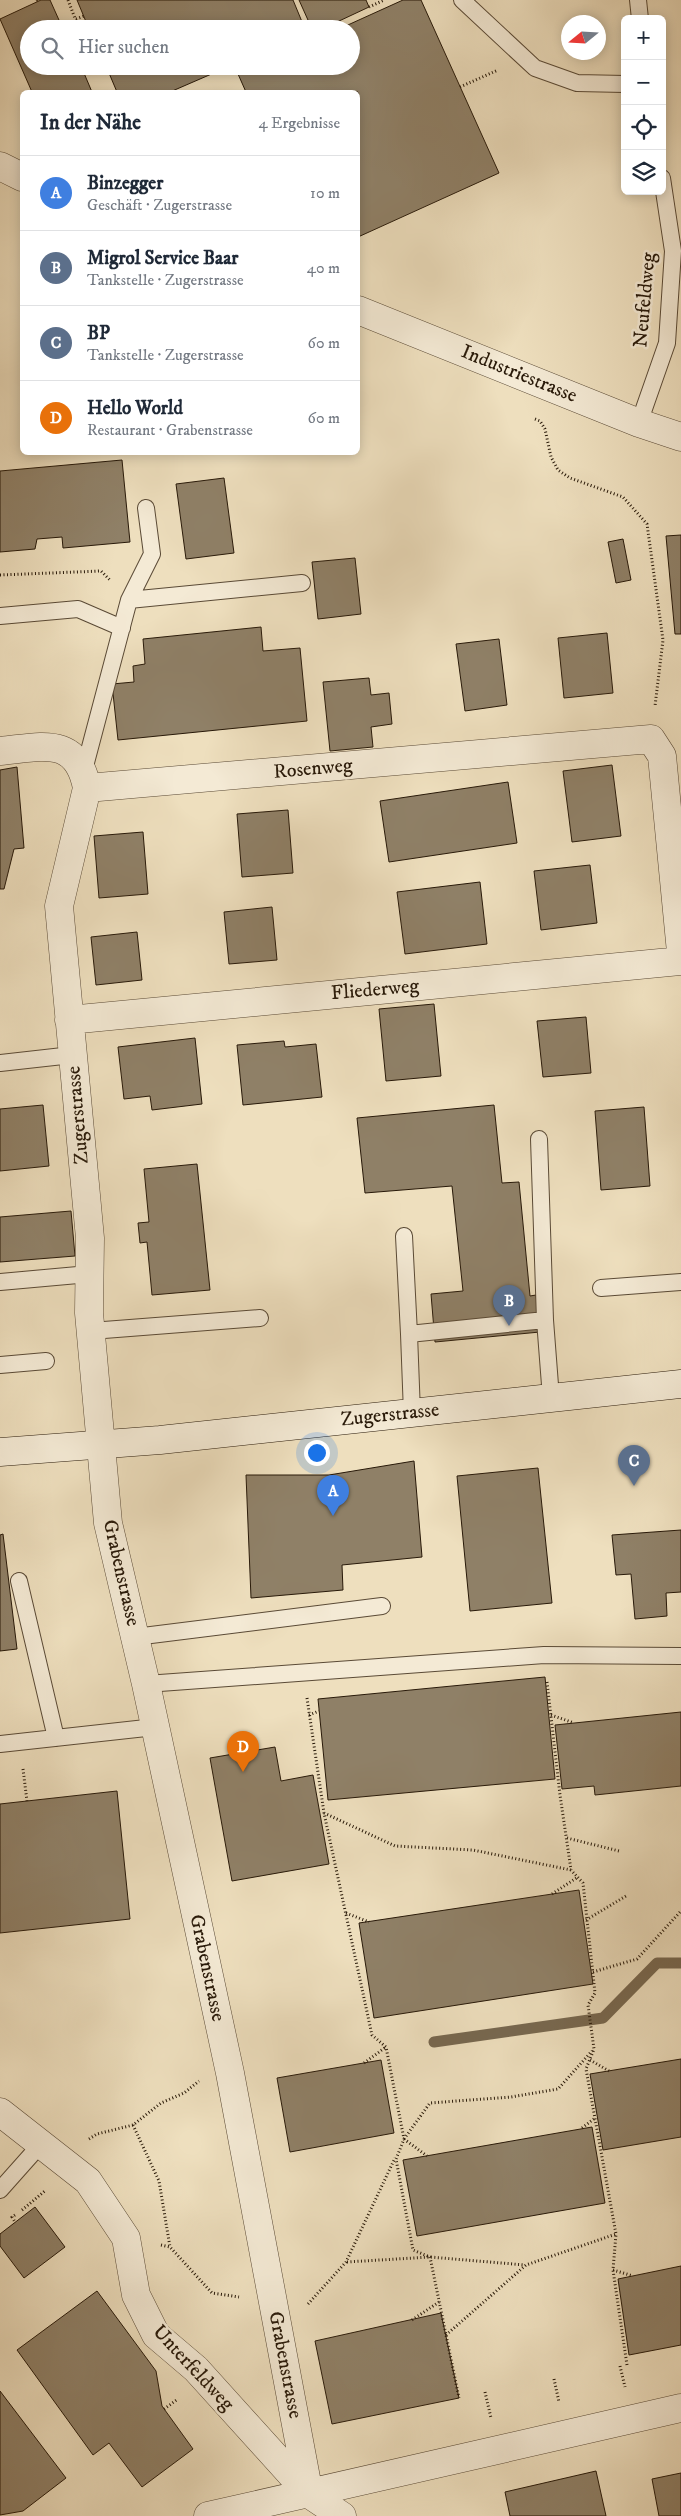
<!DOCTYPE html>
<html lang="de">
<meta charset="utf-8">
<style>
body{margin:0;font-family:"IM FELL DW Pica",serif;background:#f2f2f3;color:#1f2937}
.controls{position:absolute;right:15px;top:15px;display:grid;overflow:hidden;border-radius:8px;box-shadow:0 2px 12px #0003}
.controls button{width:45px;height:45px;display:grid;place-items:center;padding:0;border:0;border-bottom:1px solid #e0e1e3;background:#fff;color:#1f2937;font:25px sans-serif}
.compass{position:absolute;left:561px;top:15px;width:45px;height:45px;border-radius:50%;background:#fff;box-shadow:0 2px 12px #0003;rotate:252deg}
.you{position:absolute;left:316px;top:1452px;width:18px;height:18px;margin:-12px;border:4px solid #fff;border-radius:50%;background:#1a73e8;box-shadow:0 0 0 8px #1a73e833}
.badge{display:grid;place-items:center;width:32px;height:32px;border-radius:50%;background:#1a73e8;color:#fff;font-size:16px;font-weight:700}
.pin{position:absolute;translate:-50% -41px;filter:drop-shadow(0 1px 2px #0008)}
.pin::after{content:'';position:absolute;top:26px;width:18px;height:15px;background:inherit;clip-path:polygon(0 0,100% 0,50% 100%)}
.list{margin:0;padding:0;list-style:none}
h2{display:flex;justify-content:space-between;align-items:center;height:65px;margin:0;padding:0 20px;font-size:21px}
h2 small{font-size:16px;font-weight:400;color:#747a83}
.list li{display:grid;grid-template-columns:32px 1fr auto;gap:15px;align-items:center;box-sizing:border-box;height:75px;padding:0 20px;border-top:1px solid #e0e1e3}
.list b{display:block;font-size:19px;white-space:nowrap}
.list p{margin:0;font-size:16px;white-space:nowrap;color:#747a83}
.list em{font-size:16px;font-style:normal;color:#747a83}
.icon{flex:none;width:28px;height:28px;fill:none;stroke:currentColor;stroke-width:2;stroke-linecap:round;stroke-linejoin:round}
.map{position:relative;flex:none;width:681px;height:2516px;overflow:hidden}
.search{position:absolute;background:#fff;box-shadow:0 2px 12px #0003;left:20px;top:20px;width:340px;height:55px;display:flex;align-items:center;gap:12px;box-sizing:border-box;padding:0 18px;border-radius:28px;color:#747a83;font-size:19px}
.panel{position:absolute;background:#fff;box-shadow:0 2px 12px #0003;left:20px;top:90px;width:340px;height:365px;border-radius:8px}
.map>svg:first-child{display:block}
.lines{fill:none;stroke-linecap:round;stroke-linejoin:round}
.stream{stroke:#776850;stroke-width:11}
.building{fill:#8f8067;stroke:#281909}
.service-casing{stroke:#5a4a36;stroke-width:18}
.minor-casing{stroke:#5a4a36;stroke-width:29}
.tertiary-casing{stroke:#5a4a36;stroke-width:29}
.secondary-casing{stroke:#281909;stroke-width:29}
.path{stroke:#281909;stroke-width:3;stroke-dasharray:1 2.5;stroke-linecap:butt}
.service{stroke:#f4ead5;stroke-width:16}
.minor{stroke:#f4ead5;stroke-width:28}
.tertiary{stroke:#f4ead5;stroke-width:28}
.secondary{stroke:#f4ead5;stroke-width:28}
.labels{text-anchor:middle;dominant-baseline:central;stroke-width:5;stroke-linejoin:round;paint-order:stroke}
.street-label{font-size:20px;fill:#281909;stroke:#f4ead5}
</style>
<div class="map">
<svg width="681" height="2516" viewBox="0 0 681 2516">
<rect width="100%" height="100%" fill="#eedfbe"/>
<filter id="stains"><feTurbulence type="fractalNoise" baseFrequency=".004" numOctaves="4"/><feColorMatrix values="0 0 0 0 .2 0 0 0 0 .09 0 0 0 0 .02 0 0 0 .5 -.17"/></filter>
<radialGradient id="worn" r=".72"><stop offset=".6" stop-color="#630" stop-opacity="0"/><stop offset="1" stop-color="#630" stop-opacity=".3"/></radialGradient>
<g class="lines">
<path class="stream" d="M434 2042 603 2018 657 1963H681"/>
</g>
<path class="building" d="M41 0H50L63 29H29V66H81L92 92H32L0 19Z
M77 0H293L305 29H89Z
M299 0H366L369 7 322 29H312Z
M403 0H421L499 173 358 237V92H246L238 74 256 66H351V29H339Z
M106 66H230L170 92H117Z
M122 460 130 542 63 548 62 537 37 539 35 549 0 552V471Z
M224 478 234 553 186 559 176 484Z
M681 535V634H675L666 536Z
M623 539 631 580 616 583 608 542Z
M355 558 361 614 318 619 312 562Z
M261 627 263 651 300 648 307 721 118 740 112 684 134 682 133 666 145 664 143 639Z
M607 633 613 693 564 698 558 638Z
M499 639 507 705 465 711 456 644Z
M369 678 371 695 389 693 392 724 371 727 373 747 330 751 323 682Z
M612 765 621 836 572 842 563 771Z
M17 767 24 848 14 849 4 889H0V770Z
M508 782 517 843 389 862 380 801Z
M288 810 293 873 242 877 237 814Z
M143 832 148 894 99 898 94 836Z
M590 865 597 923 541 930 534 871Z
M480 882 487 944 405 954 397 892Z
M272 907 277 960 229 964 224 912Z
M137 932 142 980 96 985 91 937Z
M434 1004 441 1076 386 1081 379 1009Z
M586 1017 591 1073 543 1077 537 1021Z
M195 1038 202 1104 152 1110 150 1096 124 1099 118 1047Z
M284 1041 285 1047 316 1044 322 1097 243 1105 237 1045Z
M43 1105 49 1166 0 1171V1109Z
M494 1105 502 1183 519 1182 530 1296 536 1295 540 1332 435 1342 431 1294 463 1291 452 1186 365 1193 357 1118Z
M644 1107 650 1186 601 1190 595 1111Z
M197 1164 210 1290 152 1295 147 1242 140 1243 138 1223 149 1222 144 1169Z
M71 1211 75 1256 0 1262V1217Z
M414 1461 422 1557 342 1565 343 1590 251 1598 246 1475H329Z
M538 1468 552 1603 470 1611 457 1476Z
M681 1530V1592L666 1593 667 1616 635 1619 631 1574 616 1575 612 1535Z
M3 1534 17 1649 0 1651V1535Z
M545 1677 555 1779 328 1800 318 1699Z
M681 1712V1786L595 1795 594 1786 562 1789 555 1725Z
M275 1747 281 1781 313 1775 329 1864 232 1881 210 1758Z
M117 1791 130 1919 0 1933V1804Z
M579 1890 593 1984 374 2018 359 1923Z
M681 2059V2137L603 2150 590 2074Z
M381 2060 394 2133 290 2152 277 2078Z
M592 2127 605 2203 417 2236 403 2160Z
M35 2207 65 2247 24 2278 0 2246V2234Z
M681 2266V2345L629 2355 618 2279Z
M97 2291 156 2371 162 2406 193 2449 142 2487 109 2443 93 2455 17 2350Z
M441 2313 459 2398 332 2424 315 2341Z
M0 2391 66 2478 23 2511 0 2515Z
M596 2471 606 2516H510L505 2492Z
M681 2473V2516H659L652 2479Z"/>
<g class="lines">
<g class="service-casing">
<path id="service" d="M462 0 535 68 577 83 625 84
M638 0 640 19
M639 423 667 343 673 251 662 178
M129 600 302 583
M0 616 78 609 122 628
M84 770 129 600 152 554 146 508
M0 1063 72 1055
M539 1139 545 1320
M404 1236 409 1334
M0 1282 89 1274
M601 1288 681 1282
M91 1331 260 1318
M0 1365 46 1361
M412 1413 409 1334 545 1320 551 1398
M19 1581 56 1738
M135 1637 382 1606
M146 1684 544 1655 681 1656
M0 1744 155 1727
M0 2190 40 2145"/>
</g>
<g class="minor-casing">
<path id="minor" d="M0 751C42 747 77 735 87 788L59 906 90 1238 89 1313 108 1523 146 1684 230 2073 309 2494
M87 788 651 739 662 756 681 952
M69 1020 681 961
M0 2112 88 2181 126 2238 136 2295 156 2335 196 2369 309 2494 342 2516
M208 2516 681 2408"/>
</g>
<g class="tertiary-casing">
<path id="tertiary" d="M0 166 22 177
M358 310 639 423 681 437"/>
</g>
<g class="secondary-casing">
<path id="secondary" d="M0 1452 160 1440 681 1384"/>
</g>
<path class="path" d="M37 0 38 2
M68 0 79 29
M369 7 384 0
M76 19 84 16
M460 87 498 70
M535 419 540 421 545 429 551 457 558 470 570 478 623 497 647 524 663 640 655 706
M0 575 101 571 110 580
M547 1682 560 1795 571 1870 583 1883 595 1993 588 2005 594 2049 586 2069 616 2234 613 2270 627 2365
M307 1698 324 1813 372 2035 386 2047 404 2139 396 2159 413 2250 430 2257 459 2398
M309 1715 319 1711
M551 1715 574 1723
M23 1769 27 1801
M324 1813 395 1846 473 1850 571 1870
M567 1838 619 1851
M552 1894 578 1877
M346 1913 369 1922
M586 1920 626 1896
M593 1972 637 1959 681 1911
M590 2060 609 2071
M364 2063 386 2047
M133 2125 159 2181 170 2247
M582 2128 595 2118
M89 2139 97 2134 133 2125 161 2103 184 2093 199 2081
M404 2139 430 2103 511 2097 558 2089 592 2051
M404 2139 427 2156
M22 2210 46 2190
M15 2215 12 2217 15 2222
M161 2245 170 2247 212 2293 239 2297
M347 2262 430 2257 525 2265
M613 2270 633 2276
M308 2304 346 2262 395 2158
M412 2320 439 2302
M446 2335 526 2265 616 2234
M620 2366 625 2387
M554 2379 559 2402
M485 2392 491 2418
M164 2409 178 2399"/>
<use href="#service" class="service"/>
<use href="#minor" class="minor"/>
<use href="#tertiary" class="tertiary"/>
<use href="#secondary" class="secondary"/>
</g>
<g class="labels">
<g class="street-label">
<text transform="translate(645 300) rotate(-85)">Neufeldweg</text>
<text transform="translate(519 374) rotate(22)">Industriestrasse</text>
<text transform="translate(313 769) rotate(-5)">Rosenweg</text>
<text transform="translate(375 990) rotate(-5)">Fliederweg</text>
<text transform="translate(78 1115) rotate(-95)">Zugerstrasse</text>
<text transform="translate(390 1415) rotate(-6)">Zugerstrasse</text>
<text transform="translate(121 1573) rotate(77)">Grabenstrasse</text>
<text transform="translate(207 1968) rotate(78)">Grabenstrasse</text>
<text transform="translate(285 2365) rotate(79)">Grabenstrasse</text>
<text transform="translate(193 2368) rotate(47)">Unterfeldweg</text>
</g>
</g>
<rect width="100%" height="100%" filter="url(#stains)"/>
<rect width="100%" height="100%" fill="url(#worn)"/>
</svg>
<div class="controls">
<button>+</button>
<button>−</button>
<button><svg class="icon" aria-label="locate" viewBox="0 0 24 24"><circle cx="12" cy="12" r="6"/><path d="M12 2v4M12 18v4M2 12h4M18 12h4"/></svg></button>
<button><svg class="icon" aria-label="layers" viewBox="0 0 24 24"><path d="M12 4l9 5-9 5-9-5zM3 14l9 5 9-5"/></svg></button>
</div>
<svg class="compass" viewBox="-18 -18 36 36"><path d="M0-13l5 13h-10z" fill="#e53935"/><path d="M0 13l5-13h-10z" fill="#747a83"/></svg>
<div class="you"></div>
<div class="pin badge" style="left:333px;top:1516px;background:#3f7fe0">A</div>
<div class="pin badge" style="left:509px;top:1326px;background:#5c6f8a">B</div>
<div class="pin badge" style="left:634px;top:1486px;background:#5c6f8a">C</div>
<div class="pin badge" style="left:243px;top:1772px;background:#e8710a">D</div>
<div class="search"><svg class="icon" aria-label="search" viewBox="0 0 24 24"><circle cx="10" cy="10" r="6"/><path d="M15 15l6 6"/></svg>Hier suchen</div>
<section class="panel">
<h2>In der Nähe<small>4 Ergebnisse</small></h2>
<ul class="list">
<li><span class="badge" style="background:#3f7fe0">A</span><div><b>Binzegger</b><p>Geschäft · Zugerstrasse</p></div><em>10 m</em></li>
<li><span class="badge" style="background:#5c6f8a">B</span><div><b>Migrol Service Baar</b><p>Tankstelle · Zugerstrasse</p></div><em>40 m</em></li>
<li><span class="badge" style="background:#5c6f8a">C</span><div><b>BP</b><p>Tankstelle · Zugerstrasse</p></div><em>60 m</em></li>
<li><span class="badge" style="background:#e8710a">D</span><div><b>Hello World</b><p>Restaurant · Grabenstrasse</p></div><em>60 m</em></li>
</ul>
</section>
</div>
